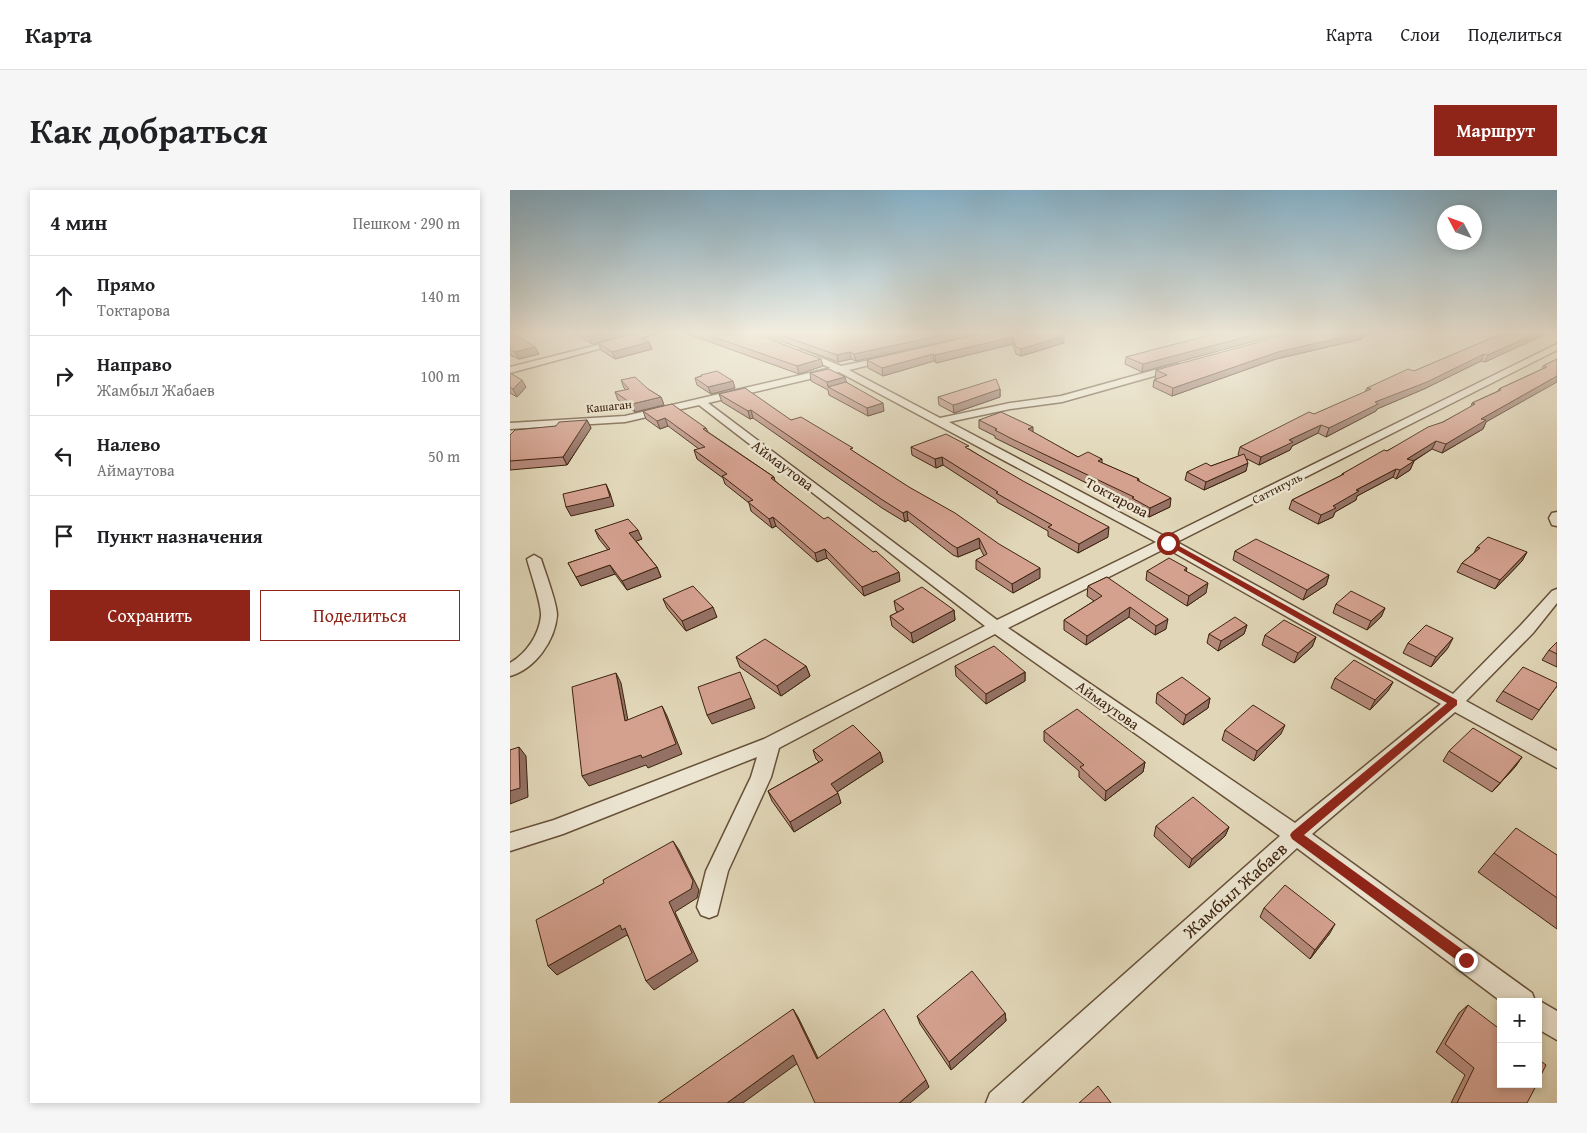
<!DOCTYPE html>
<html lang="ru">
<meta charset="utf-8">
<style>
body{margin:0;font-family:"Gentium Book Plus",serif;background:#f6f6f6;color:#202124}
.controls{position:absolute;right:15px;bottom:15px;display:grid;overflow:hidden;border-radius:0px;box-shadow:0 2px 8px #0003}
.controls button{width:45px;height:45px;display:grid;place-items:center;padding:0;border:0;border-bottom:1px solid #e0e0e0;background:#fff;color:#202124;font:25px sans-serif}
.compass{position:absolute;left:927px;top:15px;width:45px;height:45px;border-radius:50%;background:#fff;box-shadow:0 2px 8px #0003;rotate:311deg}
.stop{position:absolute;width:15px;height:15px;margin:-11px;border:4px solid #8f2418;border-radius:50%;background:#fff}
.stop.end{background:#8f2418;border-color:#fff;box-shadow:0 1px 5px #0008}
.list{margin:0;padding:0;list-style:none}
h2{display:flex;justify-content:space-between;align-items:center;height:65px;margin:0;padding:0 20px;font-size:21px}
h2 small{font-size:16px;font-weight:400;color:#757577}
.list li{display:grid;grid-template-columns:32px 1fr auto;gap:15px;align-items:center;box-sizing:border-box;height:80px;padding:0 20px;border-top:1px solid #e0e0e0}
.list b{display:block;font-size:19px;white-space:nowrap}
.list p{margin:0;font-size:16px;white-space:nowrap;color:#757577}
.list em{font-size:16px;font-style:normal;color:#757577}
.actions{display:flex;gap:10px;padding:15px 20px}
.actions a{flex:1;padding:11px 0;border:1px solid #8f2418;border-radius:0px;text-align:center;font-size:18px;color:#8f2418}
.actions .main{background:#8f2418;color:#fff}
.icon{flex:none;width:28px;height:28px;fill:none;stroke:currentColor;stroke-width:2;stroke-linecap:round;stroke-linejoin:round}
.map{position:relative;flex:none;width:1047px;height:913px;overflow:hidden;border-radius:0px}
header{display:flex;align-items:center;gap:30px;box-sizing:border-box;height:70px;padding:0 25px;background:#fff;border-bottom:1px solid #e0e0e0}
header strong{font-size:24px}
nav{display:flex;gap:28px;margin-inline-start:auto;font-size:18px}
.intro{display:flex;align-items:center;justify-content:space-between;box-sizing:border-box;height:120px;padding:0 30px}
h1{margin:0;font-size:35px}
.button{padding:12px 22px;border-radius:0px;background:#8f2418;color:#fff;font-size:18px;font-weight:700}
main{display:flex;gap:30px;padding:0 30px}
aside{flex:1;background:#fff;border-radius:0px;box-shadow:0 2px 8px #0003}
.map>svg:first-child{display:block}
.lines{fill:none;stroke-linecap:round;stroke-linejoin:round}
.minor-casing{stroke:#675139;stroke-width:3}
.minor{fill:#ece5d1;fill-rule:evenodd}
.wall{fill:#b68a7b;stroke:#3e240f}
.shaded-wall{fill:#947164;stroke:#3e240f}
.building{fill:#d4a18f;stroke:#3e240f}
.route{fill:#8f2418}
.labels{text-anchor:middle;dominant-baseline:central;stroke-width:5;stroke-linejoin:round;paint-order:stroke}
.far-street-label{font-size:12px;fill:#3e240f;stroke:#ece5d1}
.street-label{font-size:15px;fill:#3e240f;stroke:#ece5d1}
.near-street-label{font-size:18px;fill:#3e240f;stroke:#ece5d1}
</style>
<header>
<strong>Карта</strong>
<nav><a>Карта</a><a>Слои</a><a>Поделиться</a></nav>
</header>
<div class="intro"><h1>Как добраться</h1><a class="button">Маршрут</a></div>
<main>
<aside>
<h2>4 мин<small>Пешком · 290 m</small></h2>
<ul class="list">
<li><svg class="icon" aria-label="ahead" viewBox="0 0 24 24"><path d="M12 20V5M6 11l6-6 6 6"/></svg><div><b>Прямо</b><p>Токтарова</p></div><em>140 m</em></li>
<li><svg class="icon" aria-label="right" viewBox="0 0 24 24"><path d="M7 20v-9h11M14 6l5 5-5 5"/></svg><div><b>Направо</b><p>Жамбыл Жабаев</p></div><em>100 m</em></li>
<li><svg class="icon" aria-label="left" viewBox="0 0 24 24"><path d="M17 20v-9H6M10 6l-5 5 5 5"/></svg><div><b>Налево</b><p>Аймаутова</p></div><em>50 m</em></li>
<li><svg class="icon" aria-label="arrive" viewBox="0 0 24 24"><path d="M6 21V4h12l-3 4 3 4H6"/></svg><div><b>Пункт назначения</b></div></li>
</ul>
<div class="actions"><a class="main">Сохранить</a><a>Поделиться</a></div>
</aside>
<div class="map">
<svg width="1047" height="913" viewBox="0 0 1047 913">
<rect width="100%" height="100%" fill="#e1d7b8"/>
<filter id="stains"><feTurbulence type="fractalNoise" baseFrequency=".004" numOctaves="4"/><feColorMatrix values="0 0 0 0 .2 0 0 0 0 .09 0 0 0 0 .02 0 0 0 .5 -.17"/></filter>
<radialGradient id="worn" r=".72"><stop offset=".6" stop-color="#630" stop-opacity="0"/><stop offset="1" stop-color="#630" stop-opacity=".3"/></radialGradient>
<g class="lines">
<g class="minor-casing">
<path id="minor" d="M139 142H151L0 183V177Z
M1047 154V160L667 352 943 504 1011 435 1042 401 1047 399V413L1023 443 956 511 1047 561V578L945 522 802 644 1022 803 1025 811 1028 810 1047 821V850L1028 839V812H992L787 658 511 913H476L480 903 770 646 485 444 269 558 261 587 218 681 207 725 199 728 191 725 187 717 196 681 241 587 247 567 53 644 0 661V643L44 630 254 549 475 436 189 215 115 232 0 239V233L115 226 321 178 289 165V161L292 160 331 176 380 166V170L339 180 430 228 500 213 551 206 666 174 669 175V179L552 212 500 219 439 232 656 347ZM329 182 646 352 487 430 198 213ZM656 358 931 514 785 633 498 438Z
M1047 322V336L1042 335 1039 328 1042 323Z
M24 365 31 369C35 382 47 413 47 425 45 451 25 479 0 486V473C17 463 29 445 31 426 32 415 20 381 17 369Z"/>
</g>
<use href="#minor" class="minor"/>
</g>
<path class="wall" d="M0 142 3 144 29 164 9 169 0 165Z
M61 142H131L82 154Z
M172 142H241L311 169 313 176 289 184Z
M246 142H365L346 171 341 169 328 172Z
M481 142 551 145 554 153 511 166 506 164 503 154 426 173 424 171 373 186 358 178 357 170Z
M711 142 632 182 615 174 616 167Z
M996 142 986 167 975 172 971 171 914 199 867 219 866 221 816 247 808 243 782 256 780 260 749 275 737 269 736 281 694 300 675 290 677 282 701 276 729 266 728 265 730 257 855 202 857 198 904 181Z
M853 146 852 149 766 169 662 206 643 197 644 190 647 189 645 188 646 180Z
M139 152 142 159 105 169 91 160 88 153Z
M1047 169 976 232 973 239 932 263 922 259 904 271 900 280 886 289 883 287 847 306 846 310 825 322 823 327 808 334 779 319 782 310 832 285V284L933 232 961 217 962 213 988 201 989 199 1032 179 1033 176Z
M0 183 16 197 7 207 0 203Z
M300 183 336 192 374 221 358 226 319 205 318 200 301 191Z
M191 185 225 198 201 204 187 195 185 188 191 186Z
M111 190 138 199 151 207 154 215 125 222 108 210 105 202 116 200 114 198Z
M490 199V207L447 222 444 223 429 215 428 207Z
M209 204 281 230 344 262 530 388 503 403 466 379V370L474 366 470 358 448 367 443 365 398 330 395 332 372 318 243 228 240 229 212 212Z
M133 221 196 238 198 242 264 287 265 291 390 391 354 406 317 368 307 372 266 336 262 338 241 321 239 313 215 294 213 288 187 269 184 260 189 259 158 236 150 239 136 229Z
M77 230 81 238 57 275 0 280V245Z
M469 230 523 242 568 267 592 269V273L629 289V291L660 317 639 327 621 317V315L485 248V246L469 238Z
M401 257 459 259 598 347 568 363 538 346V341L487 312V310L433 275 426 278 402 265Z
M85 340 132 349 126 351 147 377 151 387 117 400 105 384 71 396 58 373 98 360 89 349Z
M967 357 1017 362 1012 371 985 399 947 382 952 373 964 363Z
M725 361 819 385 816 395 793 410 723 370Z
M677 378 676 382 696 403 677 416 636 390 637 381Z
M597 387 656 439 645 445 619 427 576 455 554 440V430L584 411 577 406 578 396Z
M153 409 207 427 176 441 157 418Z
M384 411 444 420 445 430 403 453 382 436 380 426 388 422 386 421Z
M826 414 875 418 871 427 857 440 823 423Z
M737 435 734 444 708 461 697 453 699 444Z
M755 445 806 447 802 457 784 473 752 455Z
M1047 452V477L1032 470 1039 460Z
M898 453 938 458 921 477 893 463Z
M226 467 296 476 300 486 271 506 230 477Z
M445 476 515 482V491L476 514 446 486Z
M825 488 883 492 878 501 860 520 821 498Z
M1047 496 1022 530 986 511 993 501Z
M647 503 700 508 698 518 673 535 646 513Z
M715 540 771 544 744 571 712 550Z
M534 541 635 572 633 582 595 611 569 587V581L534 551Z
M303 560 370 562 373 572 327 602 331 613 284 642 262 611 258 601 309 572 306 569Z
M939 561 1012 567 1005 577 982 602 933 571Z
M646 636 719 637 715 646 679 678 644 646Z
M984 663 1047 665V739L968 682Z
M754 718 820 743 800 769 750 727Z
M958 815 1017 913H941L955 885 926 862 949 823Z
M495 823 496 831 441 880 410 834 407 826Z"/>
<path class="shaded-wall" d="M0 142H12L0 144Z
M103 142H131L82 154 79 147Z
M446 142H477L346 171 344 164Z
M541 142H564L541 147Z
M754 142H778L632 182 633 174Z
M851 142H866L853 146 852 149 766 169 662 206 663 198 768 162Z
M1030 142H1041L975 172 978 165Z
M554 146V153L511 166V159Z
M503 147V154L426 173 425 165Z
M139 152 142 159 105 169 102 162Z
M25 157 29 164 9 169 5 162Z
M340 162 341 169 328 172 327 165Z
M423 164 424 171 373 186 372 178Z
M974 164 971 171 914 199 867 219 866 221 816 247 819 238 865 212Z
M311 169 313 176 289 184 287 176Z
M1047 186V192L976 232 973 239 932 263 936 254 971 229Z
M335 187 337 194 318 197 317 192Z
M12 190 16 197 7 207 3 199Z
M223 191 225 198 201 204 198 197Z
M490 199V207L444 223 443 215Z
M151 207 154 215 125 222 122 214Z
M373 213 374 221 358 226 357 218Z
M241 220 243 228 240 229 238 221Z
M155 228 158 236 150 239 147 231Z
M77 230 81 238 57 275 53 267Z
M811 235 808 243 782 256 780 260 749 275 751 267 779 250Z
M523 237V245L518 239Z
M926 251 922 259 900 273 904 271 900 280 886 289 890 280 897 269Z
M432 267 433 275 426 278 425 269Z
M738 273 736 281 694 300 696 292Z
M886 279 883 287 847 306 846 310 825 322 823 327 808 334 811 325 823 316 846 300Z
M96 294 100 303 104 316 61 326 56 317Z
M661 308 660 317 639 327 640 318Z
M397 321 398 330 395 332 393 323Z
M263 327 266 336 262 338 259 329Z
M599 337 598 347 568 363 569 354Z
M128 340 132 349 124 352 119 343Z
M469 348 470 358 448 367 447 358Z
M315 359 317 368 307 372 305 363Z
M1017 362 1012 371 985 399 990 390Z
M100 375 105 384 71 396 66 387Z
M147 377 151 387 117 400 112 391Z
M530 378V388L503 403 502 394Z
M389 382 390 391 354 406 352 397Z
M819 385 816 395 793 410 797 400Z
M698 393 696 403 677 416 679 406Z
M203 417 207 427 176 441 172 431Z
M620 417 619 427 576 455 577 446Z
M875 418 871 427 857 440 861 431Z
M444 420 445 430 403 453 401 443Z
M658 429 656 439 645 445 646 436Z
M737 435 734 444 708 461 711 451Z
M806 447 802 457 784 473 788 463Z
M943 448 938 458 921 477 926 467Z
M296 476 300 486 271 506 267 496Z
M515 482V491L476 514V504Z
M106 483 111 493 120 541 115 531Z
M883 492 878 501 860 520 865 510Z
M241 508 245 518 202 534 197 525Z
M700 508 698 518 673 535 676 525Z
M152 516 157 526 172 564 138 578 136 575 79 596 72 586Z
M775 535 771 544 744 571 747 561Z
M9 557 16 566 18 607 0 614V601Z
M370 562 373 572 324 604 321 594Z
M1012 567 1005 577 982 602 990 593Z
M635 572 633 582 595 611 596 601Z
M328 603 331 613 284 642 280 632Z
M719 637 715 646 679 678 682 669Z
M163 651 169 660 189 700 187 708 165 722 188 771 144 800 136 791 159 712Z
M825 734 820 743 800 769 805 760Z
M110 735 115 738 120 749 117 745 47 785 38 776Z
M283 819 288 827 312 876 307 869Z
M495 823 496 831 441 880 439 872Z
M283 865 288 873 233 913H217Z
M416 890 419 897 400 913H389Z"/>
<path class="building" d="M0 142 25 157 5 162 0 159Z
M69 142H103L79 147Z
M189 142H241L311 169 287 176Z
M262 142H365L373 144 383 142H446L344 164 340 162 327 165Z
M480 142H544L554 146 511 159 506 157 503 147 425 165 423 164 372 178 357 170Z
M711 142H754L633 174 616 167Z
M786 142H855L768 162 663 198 644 190 657 185 646 180Z
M996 142H1030L978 165 974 164 917 192 865 212 868 214 819 238 811 235 779 250 783 252 751 267 730 257 799 222 804 224 861 199 857 198 898 179 904 181Z
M123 144 139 152 102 162 88 153Z
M1047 169V186L971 229 976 230 936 254 926 251 897 269 904 271 890 280 886 279 846 300 849 301 823 316 826 318 811 325 782 310 834 284H832L874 260 877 261 918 237 933 232 965 214 962 213 991 200 989 199 1037 177 1033 176Z
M319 179 335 187 317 192 300 183Z
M207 181 223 191 198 197 185 188 192 186 191 185Z
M0 183 12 190 3 199 0 197Z
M125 187 138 199 151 207 122 214 105 202 119 199 111 190Z
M486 189 490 199 447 214 443 215 428 207Z
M336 192 373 213 357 218 318 197Z
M235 198 281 230 291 227 343 258 340 259 399 297 445 323 489 354 530 378 502 394 466 370 477 364 469 348 447 358 442 355 397 321 393 323 371 309 241 220 238 221 209 204Z
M162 214 196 238 193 239 264 287 261 288 314 329 318 327 363 362 366 361 389 382 352 397 315 359 305 363 263 327 259 329 238 312 243 310 212 286 217 284 184 260 195 257 155 228 147 231 133 221Z
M491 222 523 237 518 239 568 267 578 262 592 269 588 271 629 289 627 290 661 308 640 318 622 308 624 307 502 249 485 240 487 239 469 230Z
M77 230 53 267 0 271V245L5 240 46 236 49 232Z
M436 244 459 256 455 257 513 291 599 337 569 354 538 337 542 335 486 303 488 302 432 267 425 269 401 257Z
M734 264 738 273 696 292 677 282 696 273 701 276Z
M96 294 100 307 56 317 53 304Z
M118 329 128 340 119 343 147 377 112 391 100 375 66 387 58 373 100 359 85 340Z
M978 347 1017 362 990 390 952 373 970 358 967 357Z
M746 349 819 385 797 400 725 361Z
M659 368 677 378 674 380 698 393 679 406 637 381Z
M597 387 658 429 646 436 620 417 577 446 554 430 592 406 578 396Z
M183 396 203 417 172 431 153 409Z
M412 397 444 420 401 443 380 426 394 419 384 411Z
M841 401 875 418 861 431 826 414Z
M725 427 737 435 711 451 699 444Z
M774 430 806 447 788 463 755 445Z
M916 435 943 448 926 467 898 453Z
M255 449 296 476 267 496 226 467Z
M1047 452V464L1039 460Z
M484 456 515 482 476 504 445 476Z
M844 470 883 492 865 510 825 488Z
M1013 477 1047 493V496L1029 520 993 501Z
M230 482 241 508 197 525 188 497Z
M106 483 115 531 152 516 166 554 132 568 131 565 72 586 62 497Z
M672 487 700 508 676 525 647 503Z
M743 515 775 535 747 561 715 540Z
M567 519 635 572 596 601 570 577 574 575 534 541Z
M343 535 370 562 321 594 328 603 280 632 258 601 313 570 303 560Z
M963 538 1012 567 990 593 939 561Z
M9 557 10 598 0 601V560Z
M683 607 719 637 682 669 646 636Z
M1006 638 1047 665V708L984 663Z
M163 651 183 691 181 699 159 712 182 763 136 791 115 738 112 740 110 735 38 776 26 730 94 693 93 690Z
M775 695 825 734 805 760 754 718Z
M462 781 495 823 439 872 407 826Z
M958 815 991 840V894H1027L1017 913H947L964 878 935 854Z
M283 819 307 869 374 819 416 890 389 913H305L283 865 217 913H148Z
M1028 869 1036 875 1028 891Z
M588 896 601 913H569Z"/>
<linearGradient id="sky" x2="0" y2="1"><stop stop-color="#86b6d1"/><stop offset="0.53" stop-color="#f2eddf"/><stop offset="1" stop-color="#f2eddf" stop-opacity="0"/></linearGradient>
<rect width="1047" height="269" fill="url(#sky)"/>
<path class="route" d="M656 351H660L947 510V515L794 645 960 765 962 770 960 774 956 776 952 774 782 649 780 645 782 642 937 513 656 354Z"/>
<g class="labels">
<g class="far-street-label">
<text transform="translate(99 216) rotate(-6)">Кашаган</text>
<text transform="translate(767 298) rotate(-27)">Саттигуль</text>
</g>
<g class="street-label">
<text transform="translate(273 275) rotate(37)">Аймаутова</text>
<text transform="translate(607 307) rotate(28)">Токтарова</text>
<text transform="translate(598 515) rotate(35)">Аймаутова</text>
</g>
<g class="near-street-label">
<text transform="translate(725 700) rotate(-42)">Жамбыл Жабаев</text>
</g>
</g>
<rect width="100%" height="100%" filter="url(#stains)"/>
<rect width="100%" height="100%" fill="url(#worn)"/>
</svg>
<div class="controls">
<button>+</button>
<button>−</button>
</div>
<svg class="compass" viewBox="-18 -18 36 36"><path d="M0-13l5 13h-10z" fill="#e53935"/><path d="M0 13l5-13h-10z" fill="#757577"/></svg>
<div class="stop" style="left:658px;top:353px"></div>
<div class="stop end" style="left:956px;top:770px"></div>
</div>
</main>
